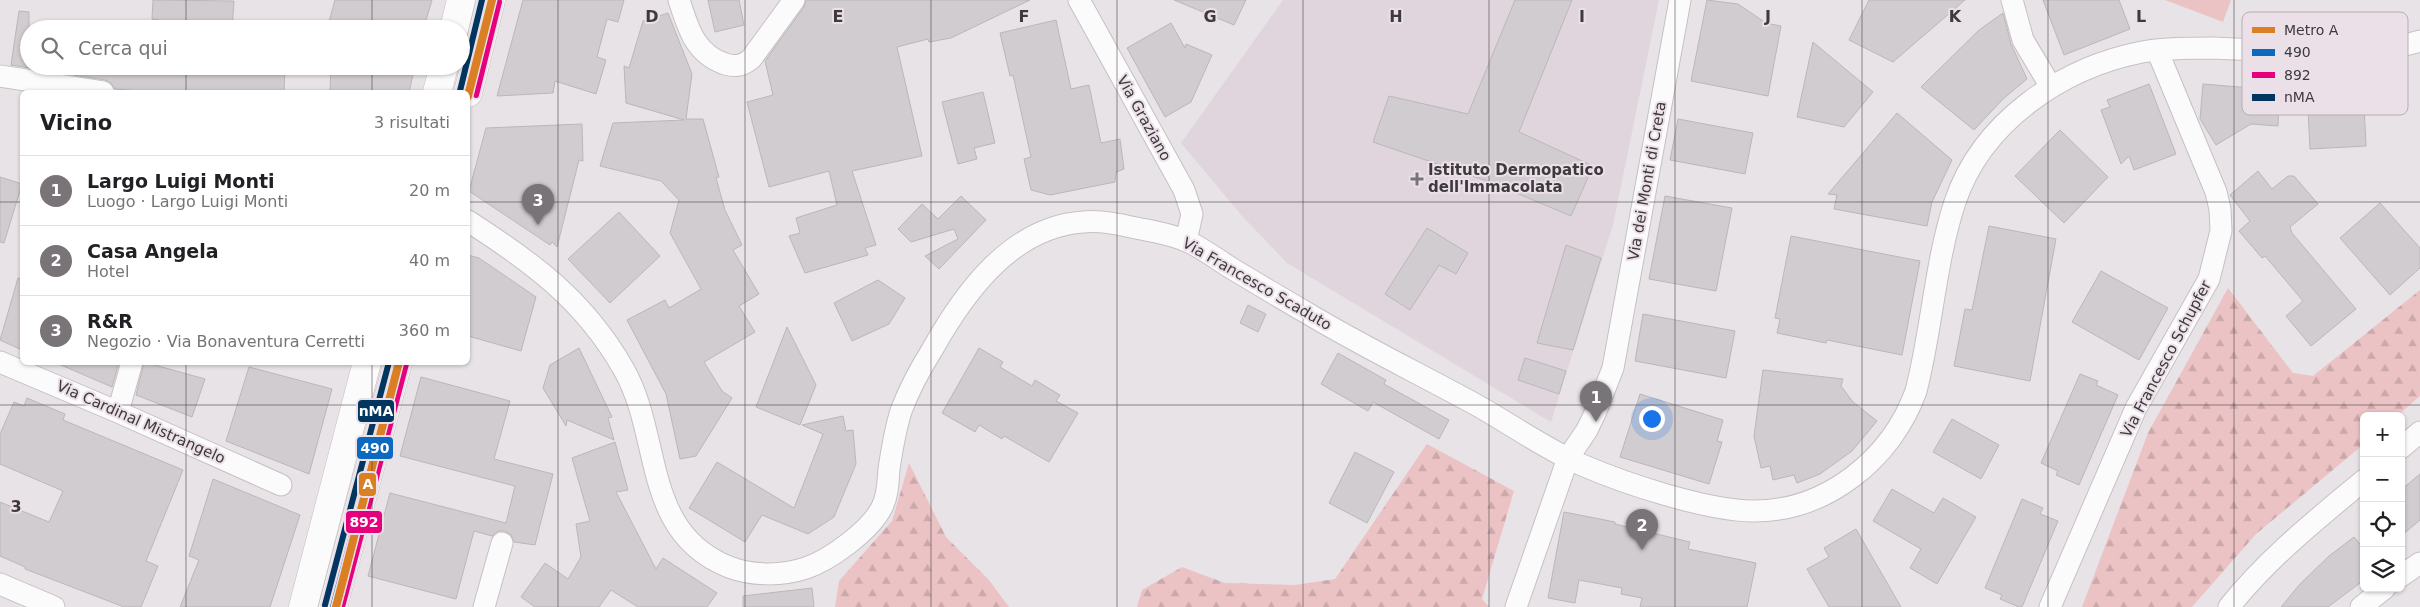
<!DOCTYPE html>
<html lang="it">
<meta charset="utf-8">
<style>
body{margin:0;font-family:"DejaVu Sans",sans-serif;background:#f2f2f2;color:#202124}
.controls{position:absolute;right:15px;bottom:15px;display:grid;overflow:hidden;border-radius:8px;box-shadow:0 1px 4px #0004}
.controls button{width:45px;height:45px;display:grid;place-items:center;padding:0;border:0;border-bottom:1px solid #e0e0e0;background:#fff;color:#202124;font:25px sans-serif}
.you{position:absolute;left:1651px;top:418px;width:18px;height:18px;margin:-12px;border:4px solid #fff;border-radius:50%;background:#1a73e8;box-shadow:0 0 0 8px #1a73e833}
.badge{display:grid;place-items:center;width:32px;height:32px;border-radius:50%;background:#797478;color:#fff;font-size:16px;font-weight:700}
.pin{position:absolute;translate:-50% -41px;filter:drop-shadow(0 1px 2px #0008)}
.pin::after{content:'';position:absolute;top:26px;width:18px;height:15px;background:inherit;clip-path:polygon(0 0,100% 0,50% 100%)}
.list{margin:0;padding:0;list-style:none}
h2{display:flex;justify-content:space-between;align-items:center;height:65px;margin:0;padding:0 20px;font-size:21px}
h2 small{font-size:16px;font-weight:400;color:#757577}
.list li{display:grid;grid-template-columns:32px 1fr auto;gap:15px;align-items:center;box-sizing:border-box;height:70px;padding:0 20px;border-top:1px solid #e0e0e0}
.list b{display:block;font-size:19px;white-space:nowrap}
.list p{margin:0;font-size:16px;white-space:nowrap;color:#757577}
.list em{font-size:16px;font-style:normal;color:#757577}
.icon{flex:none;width:28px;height:28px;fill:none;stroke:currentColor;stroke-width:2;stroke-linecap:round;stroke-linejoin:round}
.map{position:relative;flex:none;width:2420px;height:607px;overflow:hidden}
.search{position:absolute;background:#fff;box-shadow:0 1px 4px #0004;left:20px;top:20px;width:450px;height:55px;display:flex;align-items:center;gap:12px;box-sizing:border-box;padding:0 18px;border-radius:28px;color:#757577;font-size:19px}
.panel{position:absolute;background:#fff;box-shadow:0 1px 4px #0004;left:20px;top:90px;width:450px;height:275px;border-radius:8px}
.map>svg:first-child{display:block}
.built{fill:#e0d5dc}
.green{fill:#ecc3c5}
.forest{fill:url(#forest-firs)}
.building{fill:#d1cccf;stroke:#bbb7b9}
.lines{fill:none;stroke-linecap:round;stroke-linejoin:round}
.minor-casing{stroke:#c5c0c4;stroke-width:23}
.secondary-casing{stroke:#c5c0c4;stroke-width:29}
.minor{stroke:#fcfbfb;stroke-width:21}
.secondary{stroke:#fcfbfb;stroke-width:28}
.bus-1-casing{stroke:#ebe0e8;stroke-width:10}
.bus-2-casing{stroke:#ebe0e8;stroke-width:10}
.bus-3-casing{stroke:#ebe0e8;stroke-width:10}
.bus-1{stroke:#0c69bf;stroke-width:6}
.bus-2{stroke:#e5007d;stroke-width:6}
.bus-3{stroke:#00365f;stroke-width:6}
.metro-1-casing{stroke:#ebe0e8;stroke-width:11}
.metro-1{stroke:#da7f23;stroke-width:8}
.grid{fill:none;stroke:#3d393c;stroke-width:1;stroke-opacity:0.55}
.poi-dot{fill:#797478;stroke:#ebe0e8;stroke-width:2}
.labels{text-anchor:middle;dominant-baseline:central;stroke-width:4;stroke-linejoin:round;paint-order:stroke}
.street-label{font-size:15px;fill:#3d393c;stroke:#ebe0e8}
.poi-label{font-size:15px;font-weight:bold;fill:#3d393c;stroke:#ebe0e8;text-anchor:start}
.key{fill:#ebe0e8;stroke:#b7aeb4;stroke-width:1}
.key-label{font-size:14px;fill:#3d393c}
.grid-label{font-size:16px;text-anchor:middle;font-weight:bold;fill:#3d393c;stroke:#ebe0e8;stroke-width:4;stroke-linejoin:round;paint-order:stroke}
.line-badge{stroke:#ebe0e8;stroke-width:2}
.badge-label{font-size:14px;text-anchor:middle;font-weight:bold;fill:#fff}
</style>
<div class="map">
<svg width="2420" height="607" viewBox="0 0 2420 607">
<defs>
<pattern id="forest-firs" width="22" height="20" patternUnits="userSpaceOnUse" patternTransform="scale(1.25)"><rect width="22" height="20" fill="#ecc3c5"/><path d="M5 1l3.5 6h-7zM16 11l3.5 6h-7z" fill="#cba8aa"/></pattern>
</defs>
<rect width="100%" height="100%" fill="#e8e3e7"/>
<path class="built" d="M1283 0H1659L1613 225 1551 422 1287 263 1242 216 1181 143Z"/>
<path class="green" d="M2165 0H2231L2223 22Z"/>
<path class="forest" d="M2228 288 2293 373 2313 376 2420 290V396L2397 416H2364V444L2256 534 2192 607H2082L2148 433Z
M1427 444 1514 491 1482 599 1489 607H1137L1142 590 1182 567 1225 583 1295 585 1335 579Z
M909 463 946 537 989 580 1009 607H835L839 581 892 521Z"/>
<path class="building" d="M153 0 234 1 232 29H159V20L152 19Z
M335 0H432L424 27 415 24 413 29H327Z
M523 0H624L618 22 607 19 597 57 606 60 596 94 555 81 553 93 497 96Z
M708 0H739L744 25 715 32Z
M806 0H1030L951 38 929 42 928 39 897 47 922 156 852 171 876 245 865 248 868 255 805 273 789 236 800 233 796 218 837 205 829 171 769 187 747 102 773 95 765 61 804 7Z
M1174 0H1246L1234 25Z
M1515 0H1572L1519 132 1593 166 1571 216 1490 182 1373 142 1389 96 1468 114Z
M1707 0 1738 4 1766 23 1781 26 1768 96 1691 81Z
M1869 0H1965L1893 62 1849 40Z
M2043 0H2119L2130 29 2064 55Z
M19 11 29 12V66H285L284 92H151L115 89 111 83 105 80 11 65Z
M668 13 692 74 686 119H703L719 177 716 178 725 210 742 245 733 250 759 294 739 306 755 332 704 362 722 391 732 398 696 456 680 459 666 394 627 320 665 300 669 308 701 289 670 233 679 200 661 181 600 166 613 123 684 120 626 103 624 66 629 68 643 21Z
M2003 13 2011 44 2027 79 2003 99 1974 130 1921 87 1979 30Z
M1056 20 1071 89 1089 85 1101 143 1120 139 1124 169 1116 172 1115 182 1050 195 1031 190 1024 159 1031 157 1013 75 1010 76 1000 33Z
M1171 23 1185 48 1186 44 1212 55 1191 102 1165 117 1127 48Z
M1813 42 1873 92 1844 127 1797 117Z
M331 66H415L409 92H330Z
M2149 84 2176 154 2134 170 2129 156 2121 164 2101 110 2110 107 2107 100Z
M2203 84 2275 90 2274 103H2279L2278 126 2251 124 2216 145 2200 119Z
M2363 86 2366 146 2310 149 2307 89Z
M983 92 995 143 974 148 977 159 958 164 942 102Z
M1897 113 1952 160 1932 202 1927 226 1834 209 1837 195 1828 194Z
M1678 119 1753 133 1745 174 1670 160Z
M582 124 583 161 579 160 557 247 552 242 550 245 469 191 486 128Z
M2060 130 2108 177 2064 223 2015 176Z
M2258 171 2272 189 2288 176H2294L2318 204 2290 227 2292 233 2356 309 2311 346 2286 316 2303 301 2265 256 2262 258 2239 231 2250 221 2230 195Z
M0 177 22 184 4 243 0 242Z
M961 196 986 220 939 269 925 256 958 239 954 229 911 242 898 229 922 204 938 219Z
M1665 196 1732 208 1716 291 1649 279Z
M2380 203 2420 248V268L2390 295 2340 238Z
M619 212 660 256 610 303 568 259Z
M1989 226 2056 239 2030 381 1954 366 1965 309 1972 310Z
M1427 228 1468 253 1456 274 1439 265 1410 310 1385 294Z
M1791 236 1920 261 1902 355 1827 340 1826 343 1777 333 1780 319 1775 318Z
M1566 245 1601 258 1573 350 1537 343Z
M468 255 479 258 536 297 521 351 468 336Z
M2101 271 2168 308 2139 360 2072 322Z
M18 278 22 279V350L0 340Z
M878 280 905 298 889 324 852 341 834 303Z
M1248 305 1266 314 1258 332 1240 323Z
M1643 314 1735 331 1726 378 1635 361Z
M787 327 816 385 800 425 756 407Z
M579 348 612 417 608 418 614 440 567 420 566 426 543 388 550 365Z
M979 348 1003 362 1000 367 1032 386 1035 380 1060 395 1056 401 1078 413 1049 462 1004 436 1002 439 979 425 975 432 942 413Z
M1338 353 1386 380 1384 384 1449 420 1439 439 1373 402 1368 411 1321 384Z
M1525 358 1566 371 1559 394 1518 380Z
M54 362H119L112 387Z
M144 362 205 379 192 417 136 395Z
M249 367 332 389 309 474 226 441Z
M1763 370 1843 379 1841 386 1853 402 1877 421 1852 451 1820 474 1797 483 1794 475 1773 480 1770 466 1761 468 1754 436Z
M2080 374 2098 381 2096 385 2118 395 2079 485 2056 475 2058 471 2041 463Z
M421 377 510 401 494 459 553 474 535 545 514 542 511 535 505 531H498L492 536 474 531 456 599 368 576 390 493 506 523 515 486 400 456Z
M1640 394 1723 420 1717 441 1722 442 1709 484 1620 457Z
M27 398 65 414 63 420 183 470 146 561 158 566 141 607H124L25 569V567L0 556V502L49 522 63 491 0 464V434L14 402 24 406Z
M843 416 846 431 853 430 856 464 834 517 808 534 762 515 745 542 689 508 717 462 794 508 823 434 802 425Z
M1952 419 1999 445 1981 479 1933 452Z
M615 442 628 490 616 492 656 569 663 558 717 593 707 607H638L611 590 599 607H535L521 597 545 563 568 579 581 557 576 524 590 521 572 458Z
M1355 452 1394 472 1367 523 1329 503Z
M2420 474V520L2401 536V490Z
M213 479 300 515 270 607H180L199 560 189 556Z
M1892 489 1934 513 1943 498 1976 517 1937 584 1910 568 1921 549 1873 521Z
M2022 499 2043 508 2040 514 2058 521 2022 607H2019L2000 599 2002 595 1985 588Z
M1564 512 1615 522V524L1690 542 1688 549 1756 563 1747 607H1640L1642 598 1621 594 1622 588 1579 580 1575 603 1548 598Z
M1856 529 1901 607H1829L1807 569 1829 557 1824 548Z
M2354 537 2364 549V580L2328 607H2281L2300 584 2329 556Z
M812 588 814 607H743V596Z"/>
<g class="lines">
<g class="minor-casing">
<path id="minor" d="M679 0C688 28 695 54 725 64 736 67 742 66 751 59L794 0
M1079 0 1184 190 1192 214 1186 241
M2012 0 2023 40 2051 87
M0 76 103 92
M468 221C532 262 584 300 623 368 663 437 641 532 729 567 753 576 782 576 806 568 830 560 871 530 882 507 888 496 888 481 889 469 892 449 895 430 901 411 909 390 920 369 932 350 964 293 1011 227 1083 222 1102 220 1123 225 1141 229 1157 232 1174 235 1189 242 1203 249 1217 259 1231 268 1256 283 1281 298 1307 313 1360 345 1416 372 1471 402 1508 422 1543 448 1582 465 1626 484 1705 510 1752 511 1827 512 1892 458 1916 391 1932 329 1935 263 1955 202 1982 122 2061 68 2142 52 2166 48 2189 48 2213 48 2287 50 2348 63 2420 41
M0 362 118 412 281 485
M118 412 132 362
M2401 448 2420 432
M2401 576 2420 563
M0 584 54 607
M484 607 502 543
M1516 607 1568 458 1587 430 1596 411 1613 368 1680 0
M2050 607 2136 408 2209 279 2221 231 2220 209 2216 192 2157 50
M2229 607C2268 558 2316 520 2364 480
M2361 607 2385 588"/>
</g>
<g class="secondary-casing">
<path id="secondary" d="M454 29 461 0
M437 92 444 66
M468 93 491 0
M303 607 367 362
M333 607 398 362"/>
</g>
<use href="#minor" class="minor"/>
<use href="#secondary" class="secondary"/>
<g class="bus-1-casing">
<path id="bus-1" d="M468 93 491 0
M333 607 398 362"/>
</g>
<g class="bus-2-casing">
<path id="bus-2" d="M476 95 499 2
M342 607 406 364"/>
</g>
<g class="bus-3-casing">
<path id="bus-3" d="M460 91 482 0
M325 605 389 362"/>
</g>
<use href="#bus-1" class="bus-1"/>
<use href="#bus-2" class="bus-2"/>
<use href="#bus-3" class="bus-3"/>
<g class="metro-1-casing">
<path id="metro-1" d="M468 96 492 0
M336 607 399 362"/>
</g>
<use href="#metro-1" class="metro-1"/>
</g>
<path class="grid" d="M186 0V29M372 0V29M558 0V607M745 0V607M931 0V607M1117 0V607M1303 0V607M1489 0V607M1675 0V607M1862 0V607M2048 0V607M2234 0V607M186 66V92M372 66V92M0 202H22M468 202H2420M186 362V607M372 362V607M0 405H2420"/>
<path class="poi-dot" d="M1414.5 171.5h5v5h5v5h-5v5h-5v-5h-5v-5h5z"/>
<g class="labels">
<g class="street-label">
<text transform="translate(1144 118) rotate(61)">Via Graziano</text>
<text transform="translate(1647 181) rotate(-80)">Via dei Monti di Creta</text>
<text transform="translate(1257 284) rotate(30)">Via Francesco Scaduto</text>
<text transform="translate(2166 359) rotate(-62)">Via Francesco Schupfer</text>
<text transform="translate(141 422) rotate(24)">Via Cardinal Mistrangelo</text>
</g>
<g class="poi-label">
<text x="1428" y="170">Istituto Dermopatico<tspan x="1428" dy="17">dell'Immacolata</tspan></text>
</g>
</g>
<rect x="2242" y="12" width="166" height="103" rx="8" class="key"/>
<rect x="2252" y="27" width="23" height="6" fill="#da7f23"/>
<rect x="2252" y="49" width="23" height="7" fill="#0c69bf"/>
<rect x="2252" y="72" width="23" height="6" fill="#e5007d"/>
<rect x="2252" y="94" width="23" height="7" fill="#00365f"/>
<g class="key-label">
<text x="2284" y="35">Metro A</text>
<text x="2284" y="57">490</text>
<text x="2284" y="80">892</text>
<text x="2284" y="102">nMA</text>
</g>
<g class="grid-label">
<text x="652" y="22">D</text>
<text x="838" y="22">E</text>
<text x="1024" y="22">F</text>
<text x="1210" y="22">G</text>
<text x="1396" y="22">H</text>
<text x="1582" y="22">I</text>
<text x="1768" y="22">J</text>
<text x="1955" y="22">K</text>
<text x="2141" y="22">L</text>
<text x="16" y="512">3</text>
</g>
<g class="line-badge">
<rect x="357" y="399" width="38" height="24" rx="5" fill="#00365f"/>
<rect x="356" y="436" width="38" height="24" rx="5" fill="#0c69bf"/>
<rect x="358" y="472" width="19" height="25" rx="5" fill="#da7f23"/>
<rect x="345" y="510" width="38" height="24" rx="5" fill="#e5007d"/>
</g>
<g class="badge-label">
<text x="376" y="416">nMA</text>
<text x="375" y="453">490</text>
<text x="368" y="489">A</text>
<text x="364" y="527">892</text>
</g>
</svg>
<div class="controls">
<button>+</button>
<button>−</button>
<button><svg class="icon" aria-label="locate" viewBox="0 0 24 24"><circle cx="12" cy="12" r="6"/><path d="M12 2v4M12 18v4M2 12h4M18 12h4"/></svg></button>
<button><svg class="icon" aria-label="layers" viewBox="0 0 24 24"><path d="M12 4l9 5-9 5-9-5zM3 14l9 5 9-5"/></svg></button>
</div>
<div class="you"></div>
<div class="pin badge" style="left:1596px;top:422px">1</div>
<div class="pin badge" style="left:1642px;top:550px">2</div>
<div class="pin badge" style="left:538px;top:225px">3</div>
<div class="search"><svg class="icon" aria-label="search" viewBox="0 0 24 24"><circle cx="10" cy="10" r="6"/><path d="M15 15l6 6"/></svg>Cerca qui</div>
<section class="panel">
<h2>Vicino<small>3 risultati</small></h2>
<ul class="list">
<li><span class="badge">1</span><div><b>Largo Luigi Monti</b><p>Luogo · Largo Luigi Monti</p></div><em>20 m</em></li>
<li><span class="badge">2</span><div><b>Casa Angela</b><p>Hotel</p></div><em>40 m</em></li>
<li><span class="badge">3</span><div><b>R&amp;R</b><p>Negozio · Via Bonaventura Cerretti</p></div><em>360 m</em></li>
</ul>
</section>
</div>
